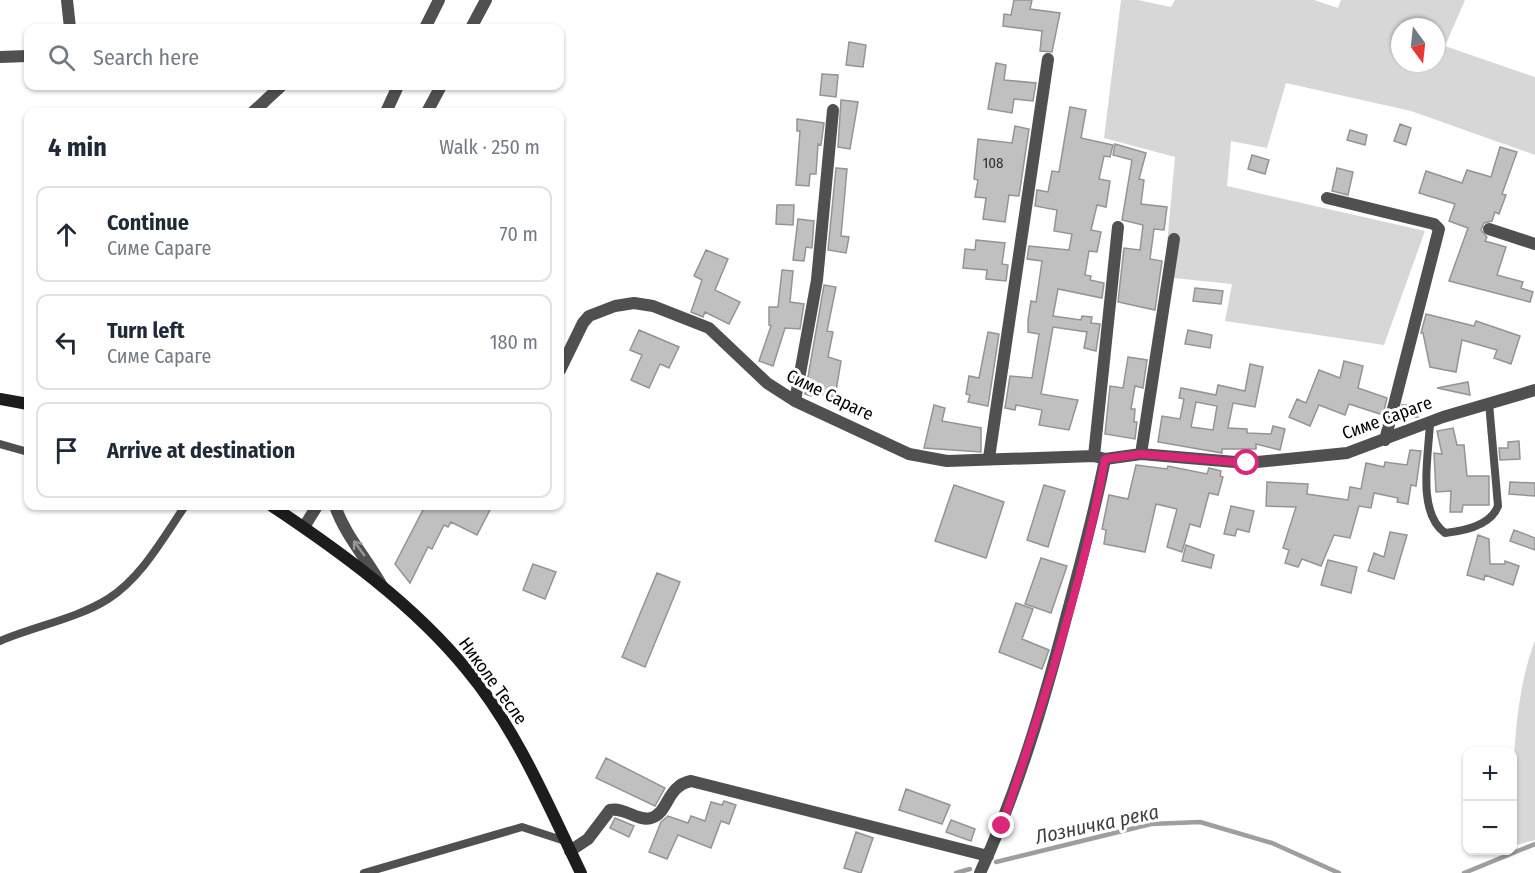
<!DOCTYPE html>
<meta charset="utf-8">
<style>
body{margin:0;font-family:"Fira Sans Condensed",sans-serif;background:#f6f6f7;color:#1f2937}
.controls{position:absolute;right:18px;bottom:18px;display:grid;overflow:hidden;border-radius:12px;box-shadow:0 2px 4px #0004}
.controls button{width:54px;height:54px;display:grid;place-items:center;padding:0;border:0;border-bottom:2px solid #e0e1e3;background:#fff;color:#1f2937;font:30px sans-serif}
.compass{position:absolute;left:1391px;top:18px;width:54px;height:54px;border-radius:50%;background:#fff;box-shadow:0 2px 4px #0004;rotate:165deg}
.stop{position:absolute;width:18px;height:18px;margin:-14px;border:4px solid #db2777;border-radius:50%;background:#fff}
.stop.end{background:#db2777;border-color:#fff;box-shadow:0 2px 6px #0008}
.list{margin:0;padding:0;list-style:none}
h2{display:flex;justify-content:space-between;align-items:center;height:78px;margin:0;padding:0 24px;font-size:26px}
h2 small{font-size:20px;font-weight:400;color:#747a83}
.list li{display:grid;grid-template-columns:39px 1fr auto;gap:18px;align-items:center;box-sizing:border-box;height:96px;margin:0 12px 12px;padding:0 12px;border:2px solid #e0e1e3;border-radius:12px}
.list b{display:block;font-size:22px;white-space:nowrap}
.list p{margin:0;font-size:20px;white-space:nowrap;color:#747a83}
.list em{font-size:20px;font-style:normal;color:#747a83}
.icon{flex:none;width:33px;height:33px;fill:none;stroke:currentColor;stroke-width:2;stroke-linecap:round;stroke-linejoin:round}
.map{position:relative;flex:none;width:1535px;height:873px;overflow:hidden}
.search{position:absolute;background:#fff;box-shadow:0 2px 4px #0004;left:24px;top:24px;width:540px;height:66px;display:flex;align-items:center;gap:15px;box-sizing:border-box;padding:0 21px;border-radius:12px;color:#747a83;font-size:22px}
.panel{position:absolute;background:#fff;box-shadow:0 2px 4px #0004;left:24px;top:108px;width:540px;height:402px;border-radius:12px}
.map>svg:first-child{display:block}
.green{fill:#d7d7d7;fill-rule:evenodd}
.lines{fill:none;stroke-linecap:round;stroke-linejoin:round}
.stream{stroke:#9e9e9e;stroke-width:4.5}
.building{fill:#c0c0c0;stroke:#949494;stroke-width:1.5;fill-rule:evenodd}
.lane{stroke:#505050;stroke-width:8}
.street{stroke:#505050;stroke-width:12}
.secondary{stroke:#1d1d1d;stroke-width:12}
.oneway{stroke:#969696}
.route{stroke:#db2777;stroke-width:8}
.labels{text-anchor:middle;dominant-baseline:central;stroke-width:6;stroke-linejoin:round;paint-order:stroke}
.number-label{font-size:15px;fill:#303030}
.street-label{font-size:18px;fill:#000;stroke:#fff}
.water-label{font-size:20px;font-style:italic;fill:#3f3f3f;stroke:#fff}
</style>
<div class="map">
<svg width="1535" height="873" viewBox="0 0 1535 873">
<rect width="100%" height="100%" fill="#fff"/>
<path class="green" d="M1121 0H1138L1171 7 1175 0H1314L1338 8 1341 0H1465L1445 46 1535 77V155L1411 111 1286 83 1267 148 1231 141 1227 186 1425 231 1384 345 1225 321 1232 284 1164 277 1175 157 1104 138ZM1400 27H1436V63H1400Z
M1535 640V840L1513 846C1512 781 1512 702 1535 640Z"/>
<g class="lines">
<path class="stream" d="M996 862 1151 824 1200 822 1272 843 1339 873
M956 873 970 869
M1464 873 1535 844"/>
</g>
<path class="building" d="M1014 0H1032L1030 9 1060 13 1052 52 1040 51 1042 31 1003 26 1004 14 1011 15Z
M849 42 866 45 863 67 846 65Z
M996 63 1006 65 1004 80 1036 83 1033 101 1014 99 1012 113 988 109Z
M822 74 838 75 836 97 820 95Z
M841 100 858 102 850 149 838 147Z
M1070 107 1086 110 1081 138 1113 145 1110 157 1104 156 1099 179 1110 181 1106 207 1097 205 1091 230 1101 232 1097 252 1089 251 1085 275 1091 276 1090 280 1104 283 1102 298 1058 289 1053 316 1081 320 1082 316 1092 317 1091 323 1100 324 1096 351 1084 348 1087 332 1053 327 1041 394 1078 400 1069 430 1039 425 1042 410 1016 405 1015 410 1005 408 1010 376 1032 378 1039 334 1028 332V320L1031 301 1036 302 1042 261 1027 259 1029 246 1069 250 1072 234 1054 231 1057 210 1035 206 1037 190 1048 192 1052 171 1059 172Z
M797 119 824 123 821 145 818 144 816 174H810L809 186 796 185 800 131H797Z
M1400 124 1411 128 1406 145 1394 141Z
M1015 126 1029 129 1019 196 1009 195 1005 222 983 219 986 198 975 197 978 180 974 179 978 139 1012 143Z
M1350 130 1367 135 1365 145 1347 140Z
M1115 144 1146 153 1139 179 1144 180 1141 204 1167 207 1164 230 1154 229 1150 259 1162 261 1155 310 1118 302 1124 248 1140 250 1143 225 1122 220 1132 160 1113 155Z
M1500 147 1517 152 1502 194 1506 195 1499 214 1495 212 1492 221 1484 223 1481 230 1487 237 1485 241 1506 247 1497 275 1523 282 1521 288 1533 292 1530 302 1449 281 1468 228 1449 221 1455 204 1419 193 1426 171 1462 183 1467 170 1491 177Z
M1252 155 1269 160 1265 174 1248 169Z
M836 168 847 169 841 236 849 237 846 253 828 250Z
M1337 168 1353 172 1348 195 1332 191Z
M777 205H794L793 225 776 224Z
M798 219 814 221 812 248 806 247 804 261 793 260Z
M976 240 1005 243 1002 264 1008 265 1006 281 986 279 987 270 963 268 965 249 975 250Z
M706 250 728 259 715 290 740 302 729 324 705 312 703 317 691 312 702 280 694 276Z
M782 270 793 271 790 302 804 304 800 329 785 328 773 366 759 361 771 326 769 325V307H778Z
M824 285 836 287 827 331 833 332 828 357 841 361 835 397 811 392V396L805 394Z
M1195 288 1223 291 1221 304 1193 301Z
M1426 314 1474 326 1476 321 1520 336 1511 364 1494 358 1497 350 1462 340 1456 372 1430 367 1423 333H1421Z
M639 330 679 347 669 368 660 364 649 388 631 380 642 355 630 350Z
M1188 330 1212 335 1210 348 1185 344Z
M988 332 999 334 988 406 968 402 970 395 966 394 969 376 979 378Z
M1128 357 1147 360 1143 388 1135 386 1131 409H1135L1134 422H1137L1135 439 1105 434 1110 386 1123 388Z
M1344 361 1363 366 1358 388 1387 398 1383 415 1349 404 1345 415 1319 405 1310 426 1289 417 1297 399 1306 403 1319 370 1340 378Z
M1250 364 1263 367 1255 407 1233 403 1228 428 1247 429V433L1271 434 1273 426 1285 429 1280 450 1256 444V449H1222V453L1158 442 1162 416 1180 419 1184 399 1179 398 1181 388 1216 395 1218 385 1245 391ZM1196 402 1217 406 1213 430 1191 427Z
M1468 382 1470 395 1437 388Z
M1416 404 1418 417 1404 418 1402 405Z
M934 405 945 408 942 421 981 428V452L924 448Z
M1453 428 1457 445H1464L1467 476H1489V505H1463L1462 512H1450L1451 491 1436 492 1434 453 1442 454 1437 431Z
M1519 441 1520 459 1500 460 1499 448H1508V442Z
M1410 450 1421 451 1416 486 1411 485 1408 504 1397 502 1398 498 1374 493 1371 508 1359 506 1350 538 1334 535 1321 566 1302 559 1298 567 1285 563 1289 550 1283 548 1296 507 1266 506 1267 482 1308 484 1307 494 1348 500 1350 487 1361 489 1366 463 1384 467 1385 462 1407 465Z
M1136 465 1167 469 1168 466 1207 474 1209 468 1221 471 1220 476 1223 477 1218 495 1209 493 1200 527 1190 524 1182 552 1167 547 1177 509 1156 504 1145 552 1104 544 1106 530 1102 529 1109 495 1128 499Z
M1510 482 1535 483V496L1509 494Z
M954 485 1004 502 986 558 935 541Z
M1044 485 1065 491 1048 547 1027 540Z
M425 506H492L477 535 451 522 448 527 444 525 432 549 428 547 410 583 395 564Z
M1231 506 1254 511 1249 532 1237 529 1235 536 1224 534Z
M1514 530 1535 538V550L1510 541Z
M1390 532 1407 535 1394 579 1368 571 1374 553 1384 557Z
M1478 535 1489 539 1490 564H1505V561L1519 566 1513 585 1485 575 1484 580 1467 575Z
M1186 545 1214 555 1211 568 1182 561Z
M1041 558 1067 566 1051 613 1025 604Z
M1328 560 1357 567 1351 593 1321 585Z
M533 564 556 572 545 599 523 590Z
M657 573 680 582 645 667 622 657Z
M1016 603 1033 609 1022 639 1049 650 1042 669 999 652Z
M606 758 665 788 655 806 596 778Z
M906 789 950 805 942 824 899 810Z
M724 801 736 805 729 824 721 821 711 848 678 835 667 859 649 852 661 822 668 816 688 823 691 816 705 821 711 802 722 805Z
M615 818 634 826 629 837 610 828Z
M951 820 975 829 971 841 946 832Z
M856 832 873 838 861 873 844 868Z"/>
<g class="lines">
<path class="lane" d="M1430 422C1429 453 1416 512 1445 533 1464 531 1491 525 1498 506L1489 403
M0 444 28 452
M0 641C35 626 76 619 108 599 142 577 163 538 185 506
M364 873 522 827 565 841"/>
<path class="street" d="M67 0 70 28
M425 28 439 0
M471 28 486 0
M0 57 28 56
M253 112 281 86
M386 112 398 86
M427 112 441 86
M1327 198 1434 224 1439 229 1385 440
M1489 229 1535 244
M560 370 583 323 589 316 615 306 634 303 653 306 709 328 767 383 795 401 909 454 947 461 1094 456 1105 459
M795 401 817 280 833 110
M1141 454 1174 239
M1094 456 1118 227
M989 458 1048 59
M335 506C345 535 367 559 382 586
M304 527 317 506
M570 851 588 839 610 810C625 807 638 822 651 818 669 813 666 786 691 781L988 856
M980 873C1018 790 1044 702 1067 614 1081 562 1095 511 1105 459L1141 454 1247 463 1347 453 1443 417 1535 390"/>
<path class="secondary" d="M0 399 28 404
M272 506C341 552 414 605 467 670 517 730 547 803 581 873"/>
</g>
<defs><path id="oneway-shaft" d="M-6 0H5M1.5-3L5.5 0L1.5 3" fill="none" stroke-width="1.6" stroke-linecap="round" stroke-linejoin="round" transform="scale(1.5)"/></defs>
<use class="oneway" href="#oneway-shaft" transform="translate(359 548) rotate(-126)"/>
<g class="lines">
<path class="route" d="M1002 826C1042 706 1083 584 1105 459L1141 454 1247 463"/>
</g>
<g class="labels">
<g class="number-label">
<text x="993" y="163">108</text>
</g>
<g class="street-label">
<text transform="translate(830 395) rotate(26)">Симе Сараге</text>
<text transform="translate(1387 418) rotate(-20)">Симе Сараге</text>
<text transform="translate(493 681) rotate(54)">Николе Тесле</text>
</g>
<g class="water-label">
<text transform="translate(1097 824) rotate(-12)">Лозничка река</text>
</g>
</g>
</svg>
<div class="controls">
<button>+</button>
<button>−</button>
</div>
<svg class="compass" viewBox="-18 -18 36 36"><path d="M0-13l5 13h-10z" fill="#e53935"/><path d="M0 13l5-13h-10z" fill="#747a83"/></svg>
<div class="stop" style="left:1247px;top:463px"></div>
<div class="stop end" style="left:1002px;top:826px"></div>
<div class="search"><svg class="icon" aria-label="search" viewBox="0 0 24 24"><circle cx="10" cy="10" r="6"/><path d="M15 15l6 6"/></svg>Search here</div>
<section class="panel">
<h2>4 min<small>Walk · 250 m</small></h2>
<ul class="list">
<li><svg class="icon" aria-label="ahead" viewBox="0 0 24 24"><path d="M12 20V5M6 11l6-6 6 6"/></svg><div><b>Continue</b><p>Симе Сараге</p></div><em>70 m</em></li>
<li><svg class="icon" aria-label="left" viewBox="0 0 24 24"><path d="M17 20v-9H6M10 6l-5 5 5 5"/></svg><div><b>Turn left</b><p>Симе Сараге</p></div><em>180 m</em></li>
<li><svg class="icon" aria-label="arrive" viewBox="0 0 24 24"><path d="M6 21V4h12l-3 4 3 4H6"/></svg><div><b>Arrive at destination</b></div></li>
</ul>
</section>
</div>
